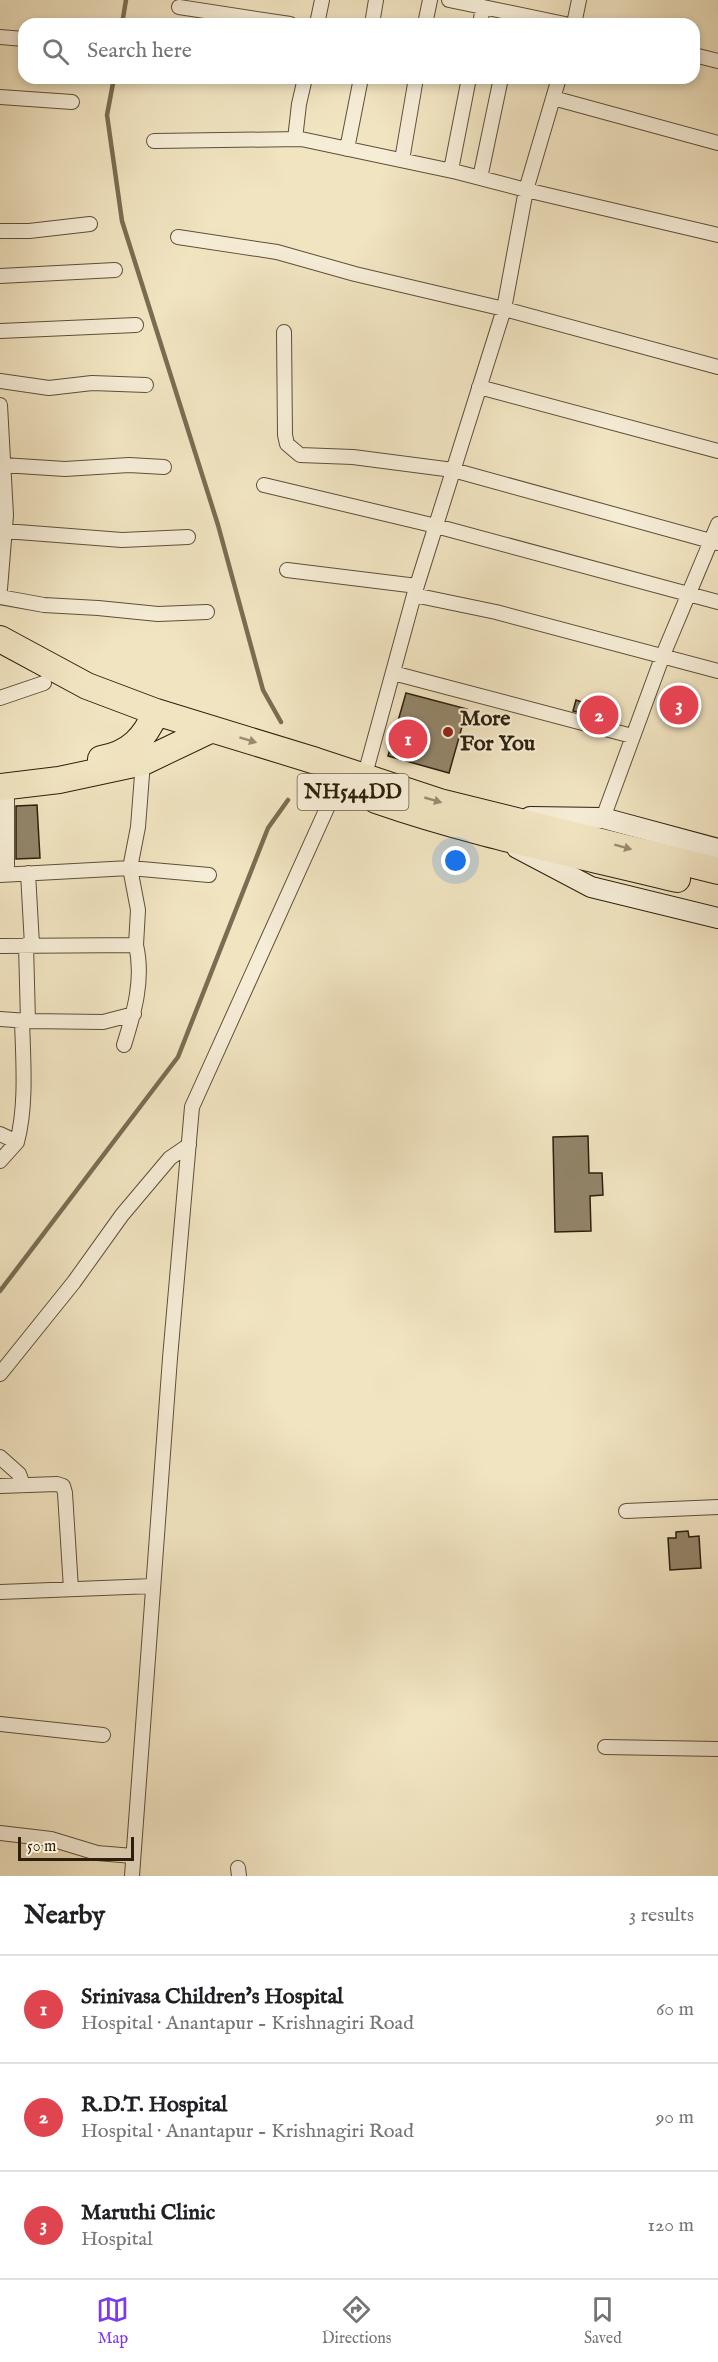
<!DOCTYPE html>
<meta charset="utf-8">
<style>
body{margin:0;font-family:"IM FELL English",serif;background:#f2f2f2;color:#202124}
.scale{position:absolute;left:18px;bottom:15px;width:116px;box-sizing:border-box;padding-left:6px;border:3px solid #2d1f0b;border-top:0;font-size:16px;line-height:21px;white-space:nowrap;color:#2d1f0b;-webkit-text-stroke:4px #f6edd7;paint-order:stroke}
.you{position:absolute;left:456px;top:861px;width:21px;height:21px;margin:-15px;border:4px solid #fff;border-radius:50%;background:#1a73e8;box-shadow:0 0 0 9px #1a73e833}
.badge{display:grid;place-items:center;width:39px;height:39px;border-radius:50%;background:#7c3aed;color:#fff;font-size:20px;font-weight:700}
.pin{position:absolute;translate:-50% -50%;border:3px solid #fff;box-shadow:0 2px 6px #0006}
.list{margin:0;padding:0;list-style:none}
h2{display:flex;justify-content:space-between;align-items:center;height:78px;margin:0;padding:0 24px;font-size:26px}
h2 small{font-size:20px;font-weight:400;color:#757577}
.list li{display:grid;grid-template-columns:39px 1fr auto;gap:18px;align-items:center;box-sizing:border-box;height:108px;padding:0 24px;border-top:2px solid #e0e0e0}
.list b{display:block;font-size:22px;white-space:nowrap}
.list p{margin:0;font-size:20px;white-space:nowrap;color:#757577}
.list em{font-size:20px;font-style:normal;color:#757577}
.icon{flex:none;width:33px;height:33px;fill:none;stroke:currentColor;stroke-width:2;stroke-linecap:round;stroke-linejoin:round}
.map{position:relative;flex:none;width:718px;height:1876px;overflow:hidden}
.search{position:absolute;background:#fff;box-shadow:0 3px 9px #0003;left:18px;right:18px;top:18px;height:66px;display:flex;align-items:center;gap:15px;box-sizing:border-box;padding:0 21px;border-radius:18px;color:#757577;font-size:22px}
.sheet{height:402px;background:#fff}
nav{display:flex;justify-content:space-around;align-items:center;box-sizing:border-box;height:84px;border-top:2px solid #e0e0e0;background:#fff;font-size:16px;color:#757577}
nav a{display:grid;justify-items:center;gap:3px}
nav .on{color:#7c3aed}
.map>svg:first-child{display:block}
.lines{fill:none;stroke-linecap:round;stroke-linejoin:round}
.stream{stroke:#7a6d53;stroke-width:4.5}
.building{fill:#93856a;stroke:#2d1f0b;stroke-width:1.5}
.street-casing{stroke:#5e5038;stroke-width:16}
.secondary-casing{stroke:#2d1f0b;stroke-width:22}
.highway-casing{stroke:#2d1f0b;stroke-width:28}
.street{stroke:#f6edd7;stroke-width:14}
.secondary{stroke:#f6edd7;stroke-width:20}
.highway{stroke:#f1e4c1;stroke-width:26}
.oneway{fill:#998b6f}
.poi-dot{fill:#8f2418;stroke:#f6edd7;stroke-width:2}
.labels{text-anchor:middle;dominant-baseline:central;stroke-width:4.5;stroke-linejoin:round;paint-order:stroke}
.shield{fill:#f6edd7;stroke:#695d48;stroke-width:1.5}
.shield-label{font-size:21px;font-weight:bold;fill:#2d1f0b}
.poi-label{font-size:22px;font-weight:bold;fill:#2d1f0b;stroke:#f6edd7;text-anchor:start}
</style>
<div class="map">
<svg width="718" height="1876" viewBox="0 0 718 1876">
<rect width="100%" height="100%" fill="#f1e4c1"/>
<filter id="stains"><feTurbulence type="fractalNoise" baseFrequency=".00333" numOctaves="4"/><feColorMatrix values="0 0 0 0 .2 0 0 0 0 .09 0 0 0 0 .02 0 0 0 .5 -.17"/></filter>
<radialGradient id="worn" r=".72"><stop offset=".6" stop-color="#630" stop-opacity="0"/><stop offset="1" stop-color="#630" stop-opacity=".3"/></radialGradient>
<g class="lines">
<path class="stream" d="M122 24 126 0
M114 78 107 115 122 221 218 525 263 690 281 722
M0 1291 178 1057 268 828 288 800"/>
</g>
<path class="building" d="M406 693 467 709 449 773 388 756Z
M671 695 694 701 691 714 667 708Z
M576 700 619 715 617 723 573 711Z
M37 805 40 858 16 859V806Z
M588 1136 589 1173H602L603 1195 590 1196 591 1231 555 1232 553 1137Z
M688 1531 689 1537 699 1536 701 1568 670 1570 668 1538H676V1532Z"/>
<g class="lines">
<g class="street-casing">
<path id="street" d="M449 0 565 24
M179 7 290 24
M317 24 322 0
M372 24 376 0
M425 24 430 0
M480 24 483 7
M574 24 579 0
M0 37 24 39
M694 55 718 61
M0 97 72 102
M553 98 718 143
M295 139 299 104 305 78
M154 141 301 139 457 172 526 190 718 235
M347 149 361 78
M402 160 416 78
M451 170 469 78
M480 178 501 78
M0 231H29L90 224
M178 237 277 252 355 274 504 309 718 367
M0 276 115 270
M0 331 136 325
M284 332 285 435 287 444 300 455 353 457 453 470 718 543
M0 381 49 388 92 383 146 385
M479 387 718 451
M0 405 6 515 0 589
M3 465 65 469 129 465 164 467
M264 485 436 526 718 602
M5 531 122 540 188 537
M287 570 417 586
M414 595 496 612 718 671
M0 597 44 605 98 608 158 614 207 612
M393 673 632 736
M0 698 44 683
M364 778 414 595 504 309 526 190 559 78
M603 818 663 655 718 524
M28 873 32 945
M7 874V787
M0 875 130 868 138 827 143 762
M0 946 136 945 138 910 130 868 209 875
M0 1019 28 1021 26 945
M28 1021 103 1022 134 1014
M124 1045C134 1013 144 979 136 945
M0 1134 17 1142 0 1161
M17 1142C27 1105 23 1058 22 1020
M0 1374 74 1282 122 1215 170 1158 189 1145
M0 1457 19 1474 23 1485
M0 1486 57 1484 63 1486 65 1493 71 1589
M626 1511 718 1507
M0 1592 153 1586
M0 1724 103 1735
M605 1747 718 1749
M0 1833 51 1839 97 1853 133 1856
M238 1868 239 1876
M132 1876 170 1358 192 1107 337 786"/>
</g>
<g class="secondary-casing">
<path id="secondary" d="M530 817 603 818 718 849
M517 848 591 887 718 918"/>
</g>
<g class="highway-casing">
<path id="highway" d="M0 639 87 686 156 712 316 761 440 802 718 871
M101 759C130 754 145 738 156 712
M0 787 59 780 143 762 212 729
M376 800C473 834 576 854 677 879"/>
</g>
<use href="#street" class="street"/>
<use href="#secondary" class="secondary"/>
<use href="#highway" class="highway"/>
</g>
<defs><path id="oneway-solid" d="M-6-.8H1V-3.2L6.5 0L1 3.2V.8H-6Z" transform="scale(1.5)"/></defs>
<g class="oneway">
<use href="#oneway-solid" transform="translate(248 740) rotate(17)"/>
<use href="#oneway-solid" transform="translate(433 800) rotate(16)"/>
<use href="#oneway-solid" transform="translate(623 847) rotate(15)"/>
</g>
<circle class="poi-dot" cx="448" cy="732" r="6"/>
<g class="labels">
<rect class="shield" x="297.5" y="774" width="111" height="36" rx="4.5"/>
<g class="shield-label">
<text x="353" y="792">NH544DD</text>
</g>
<g class="poi-label">
<text x="460" y="719">More<tspan x="460" dy="25">For You</tspan></text>
</g>
</g>
<rect width="100%" height="100%" filter="url(#stains)"/>
<rect width="100%" height="100%" fill="url(#worn)"/>
</svg>
<div class="scale">50 m</div>
<div class="you"></div>
<div class="pin badge" style="left:408px;top:739px;background:#e0444e">1</div>
<div class="pin badge" style="left:599px;top:715px;background:#e0444e">2</div>
<div class="pin badge" style="left:679px;top:705px;background:#e0444e">3</div>
<div class="search"><svg class="icon" aria-label="search" viewBox="0 0 24 24"><circle cx="10" cy="10" r="6"/><path d="M15 15l6 6"/></svg>Search here</div>
</div>
<section class="sheet">
<h2>Nearby<small>3 results</small></h2>
<ul class="list">
<li><span class="badge" style="background:#e0444e">1</span><div><b>Srinivasa Children's Hospital</b><p>Hospital · Anantapur - Krishnagiri Road</p></div><em>60 m</em></li>
<li><span class="badge" style="background:#e0444e">2</span><div><b>R.D.T. Hospital</b><p>Hospital · Anantapur - Krishnagiri Road</p></div><em>90 m</em></li>
<li><span class="badge" style="background:#e0444e">3</span><div><b>Maruthi Clinic</b><p>Hospital</p></div><em>120 m</em></li>
</ul>
</section>
<nav>
<a class="on"><svg class="icon" aria-label="map" viewBox="0 0 24 24"><path d="M3 6l6-2 6 2 6-2v14l-6 2-6-2-6 2zM9 4v14M15 6v14"/></svg>Map</a>
<a><svg class="icon" aria-label="directions" viewBox="0 0 24 24"><path d="M12 3l9 9-9 9-9-9zM9 14v-3h6M13 9l2 2-2 2"/></svg>Directions</a>
<a><svg class="icon" aria-label="saved" viewBox="0 0 24 24"><path d="M7 4h10v16l-5-4-5 4z"/></svg>Saved</a>
</nav>
